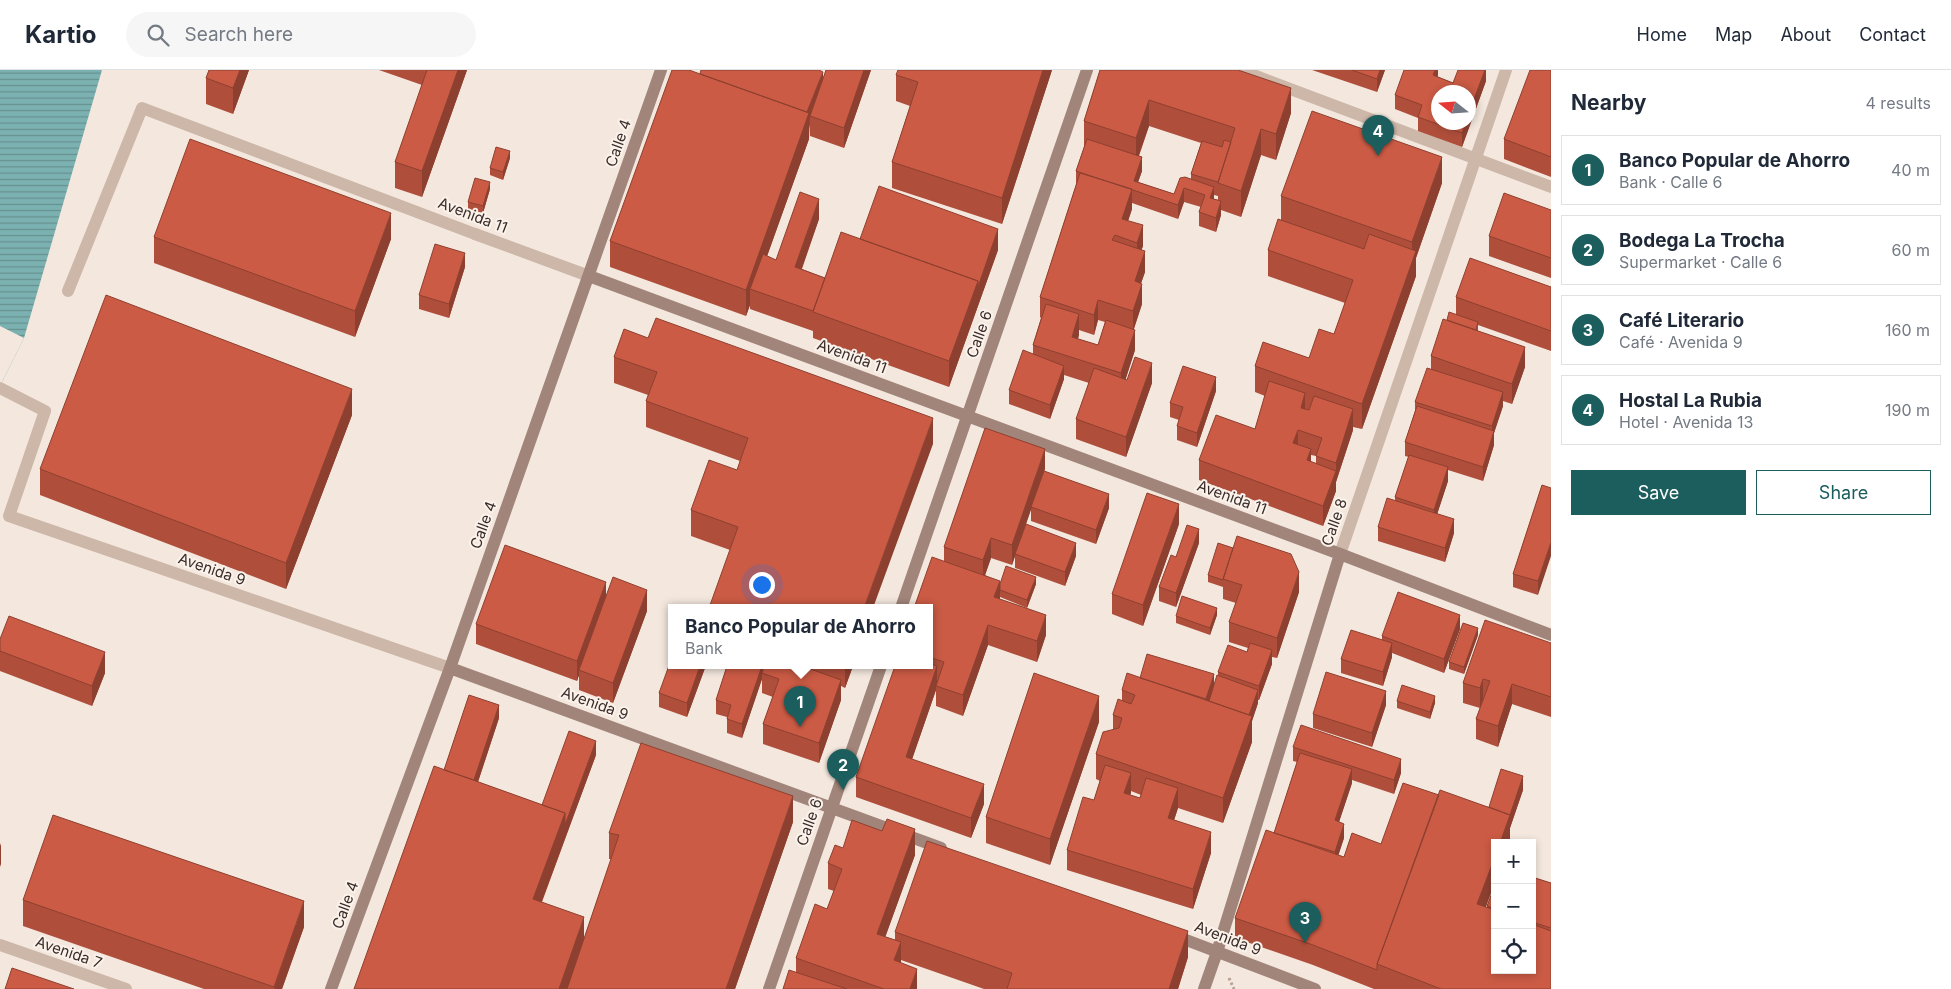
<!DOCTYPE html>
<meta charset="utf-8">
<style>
body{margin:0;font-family:Inter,sans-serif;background:#f6f6f7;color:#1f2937}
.controls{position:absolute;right:15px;bottom:15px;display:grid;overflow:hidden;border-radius:0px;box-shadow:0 2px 8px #0003}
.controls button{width:45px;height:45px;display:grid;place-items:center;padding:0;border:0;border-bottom:1px solid #e0e1e3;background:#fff;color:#1f2937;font:25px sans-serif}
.compass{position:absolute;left:1431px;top:15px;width:45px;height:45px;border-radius:50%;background:#fff;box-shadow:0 2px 8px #0003;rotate:287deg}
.you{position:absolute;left:761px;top:514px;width:18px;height:18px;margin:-12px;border:4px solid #fff;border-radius:50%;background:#1a73e8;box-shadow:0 0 0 8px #1a73e833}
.badge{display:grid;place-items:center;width:32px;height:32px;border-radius:50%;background:#1c5e5d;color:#fff;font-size:16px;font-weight:700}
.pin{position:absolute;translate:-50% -41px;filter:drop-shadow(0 1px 2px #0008)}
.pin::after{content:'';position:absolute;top:26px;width:18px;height:15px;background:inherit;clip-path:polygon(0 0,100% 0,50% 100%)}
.popup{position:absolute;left:668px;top:534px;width:265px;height:65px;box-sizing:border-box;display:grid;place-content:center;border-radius:0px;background:#fff;filter:drop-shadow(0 1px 4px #0005);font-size:16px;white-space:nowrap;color:#747a83}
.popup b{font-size:19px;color:#1f2937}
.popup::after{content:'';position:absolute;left:50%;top:100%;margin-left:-10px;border:10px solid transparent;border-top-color:#fff}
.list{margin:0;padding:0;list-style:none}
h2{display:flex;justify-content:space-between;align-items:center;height:65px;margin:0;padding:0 20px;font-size:21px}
h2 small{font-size:16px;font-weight:400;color:#747a83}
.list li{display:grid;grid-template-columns:32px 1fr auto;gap:15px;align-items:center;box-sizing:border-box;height:70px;margin:0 10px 10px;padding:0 10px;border:1px solid #e0e1e3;border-radius:0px}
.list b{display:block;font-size:19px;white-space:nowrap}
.list p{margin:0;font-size:16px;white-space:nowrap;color:#747a83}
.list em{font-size:16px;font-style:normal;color:#747a83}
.actions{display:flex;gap:10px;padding:15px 20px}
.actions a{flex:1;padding:11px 0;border:1px solid #1c5e5d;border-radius:0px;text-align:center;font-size:18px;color:#1c5e5d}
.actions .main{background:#1c5e5d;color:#fff}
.icon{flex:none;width:28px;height:28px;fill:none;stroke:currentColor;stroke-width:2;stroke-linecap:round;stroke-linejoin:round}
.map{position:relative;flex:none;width:1551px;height:919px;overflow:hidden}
header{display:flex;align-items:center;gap:30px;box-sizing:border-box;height:70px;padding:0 25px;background:#fff;border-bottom:1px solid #e0e1e3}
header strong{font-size:24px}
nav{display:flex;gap:28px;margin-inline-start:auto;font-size:18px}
.search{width:350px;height:45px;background:#f6f6f7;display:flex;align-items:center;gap:12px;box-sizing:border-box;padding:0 18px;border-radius:28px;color:#747a83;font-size:19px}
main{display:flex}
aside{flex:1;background:#fff}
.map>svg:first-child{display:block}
.water{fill:url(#water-rules)}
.pier{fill:#f4e8de}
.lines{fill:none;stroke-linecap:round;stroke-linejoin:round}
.path{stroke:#b9a093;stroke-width:3;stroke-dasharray:2.5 2.5;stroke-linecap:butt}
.lane{stroke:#cdb7a9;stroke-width:12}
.street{stroke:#cdb7a9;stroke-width:12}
.secondary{stroke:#a1857a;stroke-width:12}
.wall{fill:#af4e3b;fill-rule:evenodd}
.shaded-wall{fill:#8e4030}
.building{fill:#cb5b45;stroke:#8e4030}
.labels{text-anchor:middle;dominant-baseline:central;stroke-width:4;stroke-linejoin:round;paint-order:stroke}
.street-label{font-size:15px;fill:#3a2d29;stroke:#fbf2eb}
</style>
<header>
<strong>Kartio</strong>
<div class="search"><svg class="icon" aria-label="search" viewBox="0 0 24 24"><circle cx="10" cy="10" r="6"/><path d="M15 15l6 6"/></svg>Search here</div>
<nav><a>Home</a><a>Map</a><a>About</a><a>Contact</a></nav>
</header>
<main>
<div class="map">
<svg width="1551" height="919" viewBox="0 0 1551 919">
<defs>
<pattern id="water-rules" width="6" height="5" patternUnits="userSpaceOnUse" patternTransform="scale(1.25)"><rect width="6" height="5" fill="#7bb2b1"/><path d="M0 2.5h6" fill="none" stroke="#669190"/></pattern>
</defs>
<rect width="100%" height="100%" fill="#f4e8de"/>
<path class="water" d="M0 0H102L24 268 0 316Z"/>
<path class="pier" d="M0 256 24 268 0 316Z"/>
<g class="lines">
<path class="path" d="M1229 908 1234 919"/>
<path class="lane" d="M68 221 142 38 475 164
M0 318 45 341 9 446 450 598
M0 875 126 919"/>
<path class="street" d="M1240 0 1551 117
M475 164 589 206
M1340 484 1506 0"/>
<path class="secondary" d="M589 206 1340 484 1551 565
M901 538 1087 0
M450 598 941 778
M1173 865 1315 919
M331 919 450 598 661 0
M769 919 881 596
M1204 919 1217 882 1340 484"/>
</g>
<path class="wall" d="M209 0H249L233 44 206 34V8Z
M379 0H467L422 127 395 118V92L422 15Z
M871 0 844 78 810 66V55L809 58V69L767 186 776 190 819 149 802 199 825 208 860 169 998 180 949 317 813 268V261L750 239V235L746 246 610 197V171L700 4 823 11Z
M898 0H1052L1002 154 892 118V92L910 36 896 31V5Z
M1100 0 1291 43 1276 90 1261 85 1241 147 1221 140V145L1216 162 1199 156V142L1201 137 1184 132 1178 149 1132 133V139L1128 151 1143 176 1141 180 1145 202 1141 213 1142 234 1134 259 1135 280 1125 310 1152 313 1126 387 1076 369V349L1089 313 1064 305V309L1050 349 1009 334V320L1033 284V275L1041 248 1040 247V227L1076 115V101L1084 77V51ZM1149 56 1201 73 1191 104V109L1174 124 1138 112 1142 101 1139 86ZM1214 125 1218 126V130L1214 129ZM1098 250 1105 252 1098 275 1078 269 1079 265V260L1094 265Z
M1312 0H1385L1377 22Z
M1438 0V7L1453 13 1486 0V11L1462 77 1418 61V48L1395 39V25Z
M1551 0V107L1504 89V69Z
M510 88 503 110 490 105V98Z
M1442 113 1416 188V206L1362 359 1353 357V360L1336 412V421L1323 456 1199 410V390L1255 359 1265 326 1255 322V296L1309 288 1334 264 1345 233 1268 206V180L1281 150V126ZM1311 385 1316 386V394L1311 392Z
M490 119 483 143 468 139V132Z
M1551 140V208L1489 186V166Z
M154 167 391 169 355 267 154 193Z
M465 197 449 248 419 239V225Z
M1551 217V281L1478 255V261L1525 297 1512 334 1503 331V336L1494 363V375L1483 411 1448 400V411L1437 444 1454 463 1445 492 1378 471V457L1395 431V427L1409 387 1405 386V372L1415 341V332L1431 299V286L1447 250 1456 245V227Z
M614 287 933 374 730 480 691 466V440L737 400 740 391 646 357V331L648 325 614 313Z
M1216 321 1197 377 1177 370V356L1179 350 1170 347V333Z
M352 345 286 519 40 425V399Z
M1045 399 1044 401 1109 438 1096 474 1031 451V439L1023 462 1076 486 1065 516 1015 498V486L1012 495 991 488 985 505 1000 514H1036L1027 538 1000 527V529L1046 565 1037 592 988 575 963 646 936 636V620L912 689 984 734 971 768 856 727V707L929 596V538L944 491V477Z
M1542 415 1538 525 1513 517V504Z
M1179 454 1143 556 1112 544V524Z
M1199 473 1176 537 1159 531V517L1176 487Z
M1208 505 1299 522 1277 588 1272 587V594L1259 630H1258V633L1252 651V672L1223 753 1178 738 1174 750 1211 783 1193 839 1067 800V780L1094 730 1100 711 1096 709V684L1113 659V645L1122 630V620L1140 608 1214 616 1218 606V602L1247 582 1248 578 1229 572V552L1236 533 1223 529V517L1208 512ZM1131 721 1141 725 1140 728 1130 725Z
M606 525 647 541 613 633 579 620V605L577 611 476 574V554Z
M1217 545 1210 565 1176 553V546Z
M1460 559 1444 603 1392 583V587L1383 616 1341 603V589L1382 570V566Z
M1478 565 1464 604 1449 599V592Z
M0 569 105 603 92 636 0 601Z
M1551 573V647L1512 634 1498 677 1476 669V649L1483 629 1480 638 1463 633V613Z
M705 596V598L687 647 659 637V623Z
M727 596H853L845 618 841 616V630L819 693 763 674V654L773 627 762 623V609L742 668 727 663V647L716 644V630Z
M1397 631 1435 633 1430 649 1397 638Z
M1386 635 1372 677 1313 658V644Z
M499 648 478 712 542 735 596 685 542 832 584 869 611 789H609V763L793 752 735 919H354L444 700Z
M1099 652 1050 795 986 773V747Z
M1293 677 1401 703 1394 724 1352 710V713L1339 752 1344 768 1338 785 1344 787 1381 774 1439 725 1489 737 1523 720 1510 758V773H1495L1486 837H1487L1495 815V900H1532V807L1551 813V919H1374L1313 895 1235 868V848L1274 763 1297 692 1293 691Z
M843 778 915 785 885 867 895 870V862L1188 887 1178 919H984L901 890V893L917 919H783L796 902V888L827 839 834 821 828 819V793Z
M23 830 304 857 282 919H204L23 856Z"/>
<path class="shaded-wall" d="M240 0H249L233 44V18Z
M458 0H467L422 127V101Z
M864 0H871L844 78V58Z
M1043 0H1052L1002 154V128Z
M1380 0H1385L1377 22V9Z
M1435 0H1438V4L1433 19V5Z
M1485 0H1486V11L1462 77V63L1466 52H1468V45Z
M823 2V22L810 46 809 69 755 220 750 219V235L746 246V220L805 47Z
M1291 18V43L1276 90V64Z
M1149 30V56L1136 93V68Z
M1261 59V85L1241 147V121Z
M510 81V88L503 110V102Z
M1142 87V101L1135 121 1134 111Z
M1442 87V113L1416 188V206L1362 359V334L1412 190V172Z
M490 112V119L483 143V136Z
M1214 117V131L1210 128Z
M1184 118V132L1178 149V135Z
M1132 119V139L1122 169V149Z
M819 129V149L795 217V197Z
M1221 131V145L1216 162V148Z
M391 143V169L355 267V241Z
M1143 155V176L1137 193V173Z
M998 159V180L949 317V291L978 211Z
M1145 181V202L1135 231V211Z
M465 183V197L449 248V234Z
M1142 214V234L1133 261V241Z
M1098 230V250L1094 265V245Z
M1079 244V265L1072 287V267Z
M1135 260V280L1121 324V303Z
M1525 277V297L1512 334V314Z
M1152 293V313L1126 387V367Z
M1064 296V309L1050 349V335Z
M1216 307V321L1197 377V363Z
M352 319V345L286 519V493Z
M1503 322V336L1494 363V375L1483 411V397L1492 368V356Z
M1305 323V343L1301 338Z
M1353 339V360L1336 412V421L1323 456V436L1336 402V393Z
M933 348V374L873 538H864Z
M1298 360V380L1293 373Z
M1045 379V399L1012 495V475Z
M1311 379V399L1307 390Z
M1448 397V411L1434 454V440Z
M1109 424V438L1096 474V460Z
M1179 434V454L1143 556V535Z
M1454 449V463L1445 492V478Z
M1199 459V473L1176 537V523Z
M991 468V488L983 511V490Z
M1551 472V486L1538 525V511Z
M1076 473V486L1065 516V502Z
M1299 502V522L1277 588V568Z
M1036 507V514L1027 538V530Z
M1000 511V531L994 527Z
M606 512V532L579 600V605L577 611V591Z
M647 520V541L613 633V613Z
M1217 538V545L1210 565V558Z
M1046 545V565L1037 592V571Z
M1460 545V559L1444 603V589Z
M988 555V575L963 646V625Z
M1478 558V565L1464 604V597Z
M1392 573V587L1383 616V602Z
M1272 580V594L1259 630V616Z
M105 582V603L92 636V616Z
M700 596H705V598L687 647V633Z
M762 596H764L762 603V609L742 668V654Z
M845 596H853L845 618Z
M937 596V616H936V620L906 707V687Z
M1214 604V618L1206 643V629Z
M1483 609V629L1480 638V618Z
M841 610V630L819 693V673Z
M1512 614V634L1498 677V656Z
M1258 620V633L1252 651V672L1223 753V728L1247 652Z
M1386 621V635L1372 677V663Z
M1099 626V652L1050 795V769Z
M1435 626V633L1430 649V642Z
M499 635V648L472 730V716Z
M596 671V685L533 855V829L565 743Z
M1401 689V703L1394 724V710Z
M1352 699V713L1335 764V750Z
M1131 703V723L1124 743V723Z
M1523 706V720L1510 758V773H1500Z
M984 714V734L971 768V748Z
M1178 718V738L1168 769V748Z
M793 726V752L735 919H726Z
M1344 754V768L1335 796V782Z
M915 759V785L877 890V864Z
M1211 762V783L1193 839V819Z
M1 773V794L0 797V776Z
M1495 787V813L1477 860V834Z
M304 831V857L282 919H274Z
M584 847V873L568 919H559Z
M1188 861V887L1178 919H1169Z
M901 872V898L894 890Z
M917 899V919H910Z"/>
<path class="building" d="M209 0H240L233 18 206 8Z
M427 0H458L422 101 395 92Z
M672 0H689L809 43 746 220 610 171Z
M701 0H819L823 2 807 42 700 4Z
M826 0H864L844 58 810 46Z
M898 0H1043L1002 128 892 92 918 12 896 5Z
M1100 0H1238L1291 18 1276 64 1261 59 1241 121 1218 113 1235 58 1149 30 1136 68 1084 51Z
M1352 0H1380L1377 9Z
M1404 0H1435L1433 5 1453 13 1458 0H1485L1468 45V22H1438V52H1466L1462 63 1418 47 1422 35 1395 25Z
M1530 0H1551V87L1504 69Z
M1312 41 1442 87 1412 172 1281 126Z
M190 69 391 143 355 241 154 167Z
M1087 69 1142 87 1134 111 1174 124 1180 108 1185 107 1214 117 1210 128 1221 131 1216 148 1199 142 1205 125 1184 118 1178 135 1076 101Z
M1224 70 1231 72 1218 112 1191 104 1202 71 1222 77Z
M496 77 510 81 503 102 490 98Z
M1080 103 1132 119 1122 149 1143 155 1137 173 1115 165 1112 170 1145 181 1135 211 1142 214 1133 241 1098 230 1094 245 1040 227Z
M475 108 490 112 483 136 468 132Z
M879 116 998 159 978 217V211L860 169Z
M800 122 819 129 795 197 825 208 813 241 750 219 763 184 776 190Z
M1504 123 1551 140V188L1489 166Z
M1278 149 1364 179 1369 164 1416 181 1362 334 1255 296 1263 272 1309 288 1319 259 1334 264 1353 210 1268 180Z
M841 162 978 211 949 291 813 242Z
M435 174 465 183 449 234 419 225Z
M1470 188 1551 217V261L1456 227Z
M106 225 352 319 286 493 40 399Z
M1046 234 1079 244 1072 267 1098 275 1106 250 1135 260 1121 303 1033 275Z
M1449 242 1478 252 1476 260 1447 250Z
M656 248 933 348 864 538H709L738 457 691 440 709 390 737 400 748 368 646 331 657 302 614 287 624 259 648 268Z
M1443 249 1525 277 1512 314 1431 286Z
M1023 280 1064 296 1050 335 1009 320Z
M1135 287 1152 293 1126 367 1076 349 1094 298 1127 310Z
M1183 296 1216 307 1197 363 1177 356 1183 337 1170 333Z
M1427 298 1503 322 1492 356 1415 332Z
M1269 311 1305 323 1301 338 1309 340 1314 326 1353 339 1336 393 1316 386 1322 368 1298 360 1293 373 1311 379 1307 390 1336 401 1323 436 1199 390 1216 345 1255 359Z
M1417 336 1494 361 1483 397 1405 372Z
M985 358 1045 379 1012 475 991 468 983 490 944 477Z
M1409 385 1448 397 1434 440 1395 427Z
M1044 401 1109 424 1096 460 1031 437Z
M1542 415 1551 418V472L1538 511 1513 504Z
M1147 423 1179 434 1143 535 1112 524Z
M1387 428 1454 449 1445 478 1378 457Z
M1026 454 1076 473 1065 502 1015 484Z
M1187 455 1199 459 1176 523 1159 517 1171 485 1176 487Z
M1237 466 1291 484 1299 502 1277 568 1229 552 1242 515 1223 509Z
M1218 473 1233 478 1223 510 1208 505Z
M505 475 606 512 577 591 476 554Z
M932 487 1000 511 994 527 1046 545 1037 571 988 555 963 625 936 616 944 592 929 587V538H914Z
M1006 496 1036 507 1027 530 1000 520V514Z
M613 507 647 520 613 613 579 600Z
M1398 522 1460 545 1444 589 1382 566Z
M1182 526 1217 538 1210 558 1176 546Z
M9 546 105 582 92 616 0 581V569Z
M1485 550 1551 573V627L1512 614 1498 656 1476 649 1490 611 1483 609 1480 618 1463 613Z
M1463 553 1478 558 1464 597 1449 592Z
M1351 560 1392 573 1383 602 1341 589Z
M1250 573 1272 580 1259 616 1218 602 1228 575 1247 582Z
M1147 584 1214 604 1206 629 1140 608Z
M671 590V596H700L687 633 659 623Z
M929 593 937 596 906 687 984 714 971 748 856 707 895 596H929Z
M727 596H762L742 654 727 649 731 635 716 630Z
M764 596H802L841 610 819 673 763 654 779 609 762 603Z
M1326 602 1386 621 1372 663 1313 644Z
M1034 603 1099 626 1050 769 986 747Z
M1127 603 1252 646 1223 728 1096 684 1103 662 1119 658 1122 648 1113 645 1118 629 1131 634 1135 625 1122 620Z
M1217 605 1258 620 1249 645 1209 631Z
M1402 615 1435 626 1430 642 1397 631Z
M469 625 499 635 474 710 444 700Z
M1301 655 1401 689 1394 710 1293 677Z
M569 661 596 671 565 755V743L542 735Z
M641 673 793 726 726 919H567L619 765 609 763Z
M1300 683 1352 699 1335 750 1344 754 1335 782 1274 763Z
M1105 695 1131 703 1124 723 1140 728 1146 708 1178 718 1168 748 1211 762 1193 819 1067 780 1083 727 1094 730Z
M434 696 565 743 533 829 584 847 559 919H354Z
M1501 699 1523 706 1510 745 1489 737Z
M1403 713 1439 725 1377 894V900L1313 875 1235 848 1266 760 1344 787 1352 763 1381 774Z
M1440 720 1510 745 1500 773H1495V787L1477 834 1495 840V900H1532V854L1551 861V919H1441L1377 894Z
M53 745 304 831 274 917 23 830Z
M887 749 915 759 877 864 901 872 894 890 917 899 910 919H884L796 888 815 834 827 839 842 799 828 793 835 775 843 778 852 750 882 761Z
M927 771 1188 861 1169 919H1007L1012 903 895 862Z
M1532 807 1551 813V858L1532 852Z
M1495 815V839L1487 836Z
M12 898 74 919H5Z
M789 900 847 919H783Z"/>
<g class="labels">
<g class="street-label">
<text transform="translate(618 73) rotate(-71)">Calle 4</text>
<text transform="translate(473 145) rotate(21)">Avenida 11</text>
<text transform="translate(979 264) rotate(-71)">Calle 6</text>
<text transform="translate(852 286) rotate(20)">Avenida 11</text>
<text transform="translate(1232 427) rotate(20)">Avenida 11</text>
<text transform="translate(1334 452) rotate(-71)">Calle 8</text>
<text transform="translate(483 455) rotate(-70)">Calle 4</text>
<text transform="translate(212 499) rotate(19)">Avenida 9</text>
<text transform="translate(595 633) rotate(20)">Avenida 9</text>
<text transform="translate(809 752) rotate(-71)">Calle 6</text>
<text transform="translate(345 835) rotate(-70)">Calle 4</text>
<text transform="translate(1228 868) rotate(21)">Avenida 9</text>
<text transform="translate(69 882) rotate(19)">Avenida 7</text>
</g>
</g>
</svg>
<div class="controls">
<button>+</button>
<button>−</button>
<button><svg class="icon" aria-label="locate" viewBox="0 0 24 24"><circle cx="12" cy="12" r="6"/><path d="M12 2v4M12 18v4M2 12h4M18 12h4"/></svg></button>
</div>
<svg class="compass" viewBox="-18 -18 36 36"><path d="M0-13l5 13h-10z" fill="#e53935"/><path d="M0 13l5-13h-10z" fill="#747a83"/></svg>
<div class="you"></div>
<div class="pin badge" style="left:800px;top:657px">1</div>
<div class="popup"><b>Banco Popular de Ahorro</b>Bank</div>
<div class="pin badge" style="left:843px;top:720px">2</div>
<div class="pin badge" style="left:1305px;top:873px">3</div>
<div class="pin badge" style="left:1378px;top:86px">4</div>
</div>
<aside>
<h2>Nearby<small>4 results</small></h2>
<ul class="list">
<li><span class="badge">1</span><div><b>Banco Popular de Ahorro</b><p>Bank · Calle 6</p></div><em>40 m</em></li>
<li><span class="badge">2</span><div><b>Bodega La Trocha</b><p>Supermarket · Calle 6</p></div><em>60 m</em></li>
<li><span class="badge">3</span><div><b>Café Literario</b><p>Café · Avenida 9</p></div><em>160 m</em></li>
<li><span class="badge">4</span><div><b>Hostal La Rubia</b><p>Hotel · Avenida 13</p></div><em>190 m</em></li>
</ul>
<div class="actions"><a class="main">Save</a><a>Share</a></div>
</aside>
</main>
